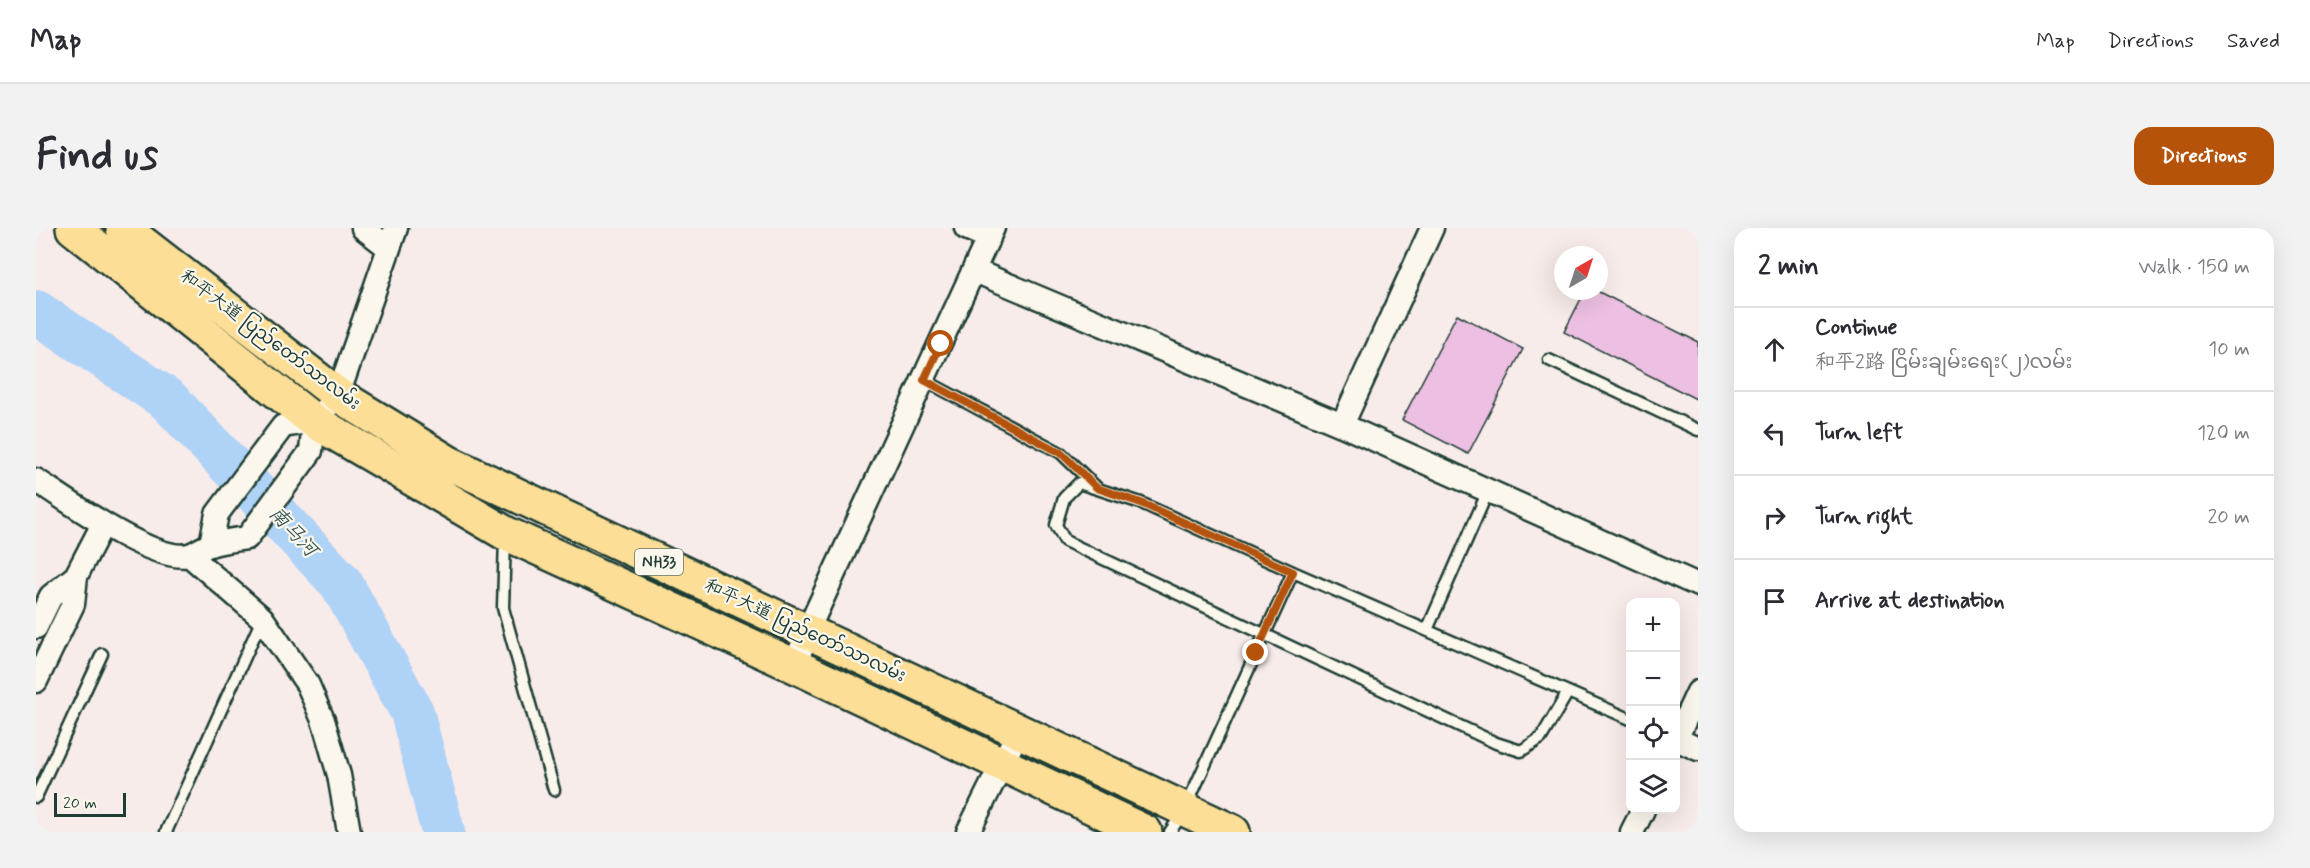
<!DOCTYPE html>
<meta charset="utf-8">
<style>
body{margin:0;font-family:Mynerve,"LXGW WenKai TC","Noto Sans Myanmar",sans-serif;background:#f2f2f3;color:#2b2b33}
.controls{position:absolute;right:18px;bottom:18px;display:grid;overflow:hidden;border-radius:12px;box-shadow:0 6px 24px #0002}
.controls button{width:54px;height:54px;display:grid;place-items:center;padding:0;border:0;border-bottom:2px solid #e1e1e2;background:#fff;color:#2b2b33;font:30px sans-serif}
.compass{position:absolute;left:1518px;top:18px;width:54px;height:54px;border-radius:50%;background:#fff;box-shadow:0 6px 24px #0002;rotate:39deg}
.scale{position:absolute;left:18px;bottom:15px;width:72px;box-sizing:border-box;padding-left:6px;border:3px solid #1f3d34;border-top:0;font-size:16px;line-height:21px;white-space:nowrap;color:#1f3d34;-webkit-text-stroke:4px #fbf7ec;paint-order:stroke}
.stop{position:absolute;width:18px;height:18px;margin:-14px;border:4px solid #b45309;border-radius:50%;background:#fff}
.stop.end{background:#b45309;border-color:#fff;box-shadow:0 2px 6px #0008}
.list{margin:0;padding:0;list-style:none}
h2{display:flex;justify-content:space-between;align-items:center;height:78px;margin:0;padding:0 24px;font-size:26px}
h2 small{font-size:20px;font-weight:400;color:#7c7c81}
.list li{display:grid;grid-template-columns:39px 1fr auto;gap:18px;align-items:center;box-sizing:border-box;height:84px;padding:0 24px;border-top:2px solid #e1e1e2}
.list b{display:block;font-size:22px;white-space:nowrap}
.list p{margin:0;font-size:20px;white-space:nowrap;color:#7c7c81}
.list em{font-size:20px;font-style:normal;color:#7c7c81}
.icon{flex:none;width:33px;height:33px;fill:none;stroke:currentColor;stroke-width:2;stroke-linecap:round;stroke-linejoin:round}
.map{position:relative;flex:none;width:1662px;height:604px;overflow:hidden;border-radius:18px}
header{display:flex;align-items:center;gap:36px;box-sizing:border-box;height:84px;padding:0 30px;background:#fff;border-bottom:2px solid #e1e1e2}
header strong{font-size:28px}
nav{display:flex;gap:33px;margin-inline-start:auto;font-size:21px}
.intro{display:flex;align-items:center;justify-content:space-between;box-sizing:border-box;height:144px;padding:0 36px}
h1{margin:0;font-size:42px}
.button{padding:15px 27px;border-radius:18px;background:#b45309;color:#fff;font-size:21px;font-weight:700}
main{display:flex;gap:36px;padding:0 36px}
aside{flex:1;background:#fff;border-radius:18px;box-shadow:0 6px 24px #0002}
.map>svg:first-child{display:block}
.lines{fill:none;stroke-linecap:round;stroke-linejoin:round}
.river{stroke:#afd2f7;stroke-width:44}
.building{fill:#edbfe2;stroke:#1f3d34;stroke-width:1.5}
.lane-casing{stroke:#1f3d34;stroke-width:15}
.street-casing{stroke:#1f3d34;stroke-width:27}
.highway-casing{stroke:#1f3d34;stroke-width:38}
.lane{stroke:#fbf7ec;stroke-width:10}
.street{stroke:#fbf7ec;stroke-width:22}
.highway{stroke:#fcde96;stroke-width:33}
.route{stroke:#b45309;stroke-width:8}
.labels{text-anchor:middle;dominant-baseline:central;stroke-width:4.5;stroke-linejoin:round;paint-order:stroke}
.shield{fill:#fbf7ec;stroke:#61756b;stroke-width:1.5}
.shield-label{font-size:16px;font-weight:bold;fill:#1f3d34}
.street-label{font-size:18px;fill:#1f3d34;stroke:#fbf7ec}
.water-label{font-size:20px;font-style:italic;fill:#3c5b5b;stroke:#fbf7ec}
</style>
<header>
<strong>Map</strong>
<nav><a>Map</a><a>Directions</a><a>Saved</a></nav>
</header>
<div class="intro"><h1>Find us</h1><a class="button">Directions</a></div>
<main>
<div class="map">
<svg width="1662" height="604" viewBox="0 0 1662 604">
<rect width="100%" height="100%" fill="#f8ecea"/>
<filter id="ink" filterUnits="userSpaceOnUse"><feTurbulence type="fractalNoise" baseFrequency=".0167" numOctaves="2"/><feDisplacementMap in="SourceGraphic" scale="12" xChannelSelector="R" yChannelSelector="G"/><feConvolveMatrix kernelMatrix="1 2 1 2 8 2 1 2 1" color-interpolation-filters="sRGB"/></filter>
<g filter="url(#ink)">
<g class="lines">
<path class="river" d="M0 84 132 172 305 355 376 484 407 604"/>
</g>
<path class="building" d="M1549 63H1561L1662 114V172L1528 104Z
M1421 86 1487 121 1432 226 1366 192Z"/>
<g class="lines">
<g class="lane-casing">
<path id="lane" d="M1513 132 1662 202
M888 152 1025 225 1060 259
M469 308 467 380 518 562
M1391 402 1452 263
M1532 464 1505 510 1485 523 1460 515 1029 313 1020 297 1028 270 1043 255 1105 275 1257 344 1594 491
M0 569 66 426
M130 604 226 391
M1134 604 1149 581 1257 344"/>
</g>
<g class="street-casing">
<path id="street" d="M327 0 353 20
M930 0 953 10
M939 43 1306 197 1662 357
M1306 197 1396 0
M0 252C31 272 117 335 153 327 160 325 167 319 174 317 186 313 199 312 211 310L275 223 278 193 302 167 360 0
M175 316 181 286 247 198 278 193
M153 327 226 390 272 457 287 492 303 547 313 604
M40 348 67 296
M0 399 15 368 40 348 37 376 0 453
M759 438 771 404 957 0
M1640 511 1662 464
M1640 511 1662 521
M932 604 982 504
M1596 604 1607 582"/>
</g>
<g class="highway-casing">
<path id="highway" d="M37 0 278 193 469 305 759 438 1109 604
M87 0 302 167 413 235 1197 604"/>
</g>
<use href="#lane" class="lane"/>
<use href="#street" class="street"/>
<use href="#highway" class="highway"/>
</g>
</g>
<g class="lines" filter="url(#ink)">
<path class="route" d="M905 116 888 152 1025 225 1061 260 1105 275 1257 344 1220 425"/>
</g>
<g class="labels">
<rect class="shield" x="599" y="321" width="48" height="26" rx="4.5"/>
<g class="shield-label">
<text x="623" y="334">NH33</text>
</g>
<g class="street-label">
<text transform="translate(234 112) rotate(37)">和平大道 ပြည်တော်သာလမ်း</text>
<text transform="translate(769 403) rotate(25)">和平大道 ပြည်တော်သာလမ်း</text>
</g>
<g class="water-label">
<text transform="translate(257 304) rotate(47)">南马河</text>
</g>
</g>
</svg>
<div class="controls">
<button>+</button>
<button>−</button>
<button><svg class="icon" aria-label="locate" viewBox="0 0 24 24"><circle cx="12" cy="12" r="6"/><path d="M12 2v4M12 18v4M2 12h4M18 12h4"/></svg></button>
<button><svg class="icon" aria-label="layers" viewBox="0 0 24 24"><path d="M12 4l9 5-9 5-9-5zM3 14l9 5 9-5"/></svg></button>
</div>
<svg class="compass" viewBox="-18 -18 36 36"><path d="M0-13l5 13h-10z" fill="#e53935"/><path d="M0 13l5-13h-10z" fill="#7c7c81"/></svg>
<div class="scale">20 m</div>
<div class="stop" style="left:905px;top:116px"></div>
<div class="stop end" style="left:1220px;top:425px"></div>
</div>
<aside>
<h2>2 min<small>Walk · 150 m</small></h2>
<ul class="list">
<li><svg class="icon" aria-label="ahead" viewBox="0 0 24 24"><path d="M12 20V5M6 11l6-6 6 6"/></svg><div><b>Continue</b><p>和平2路 ငြိမ်းချမ်းရေး(၂)လမ်း</p></div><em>10 m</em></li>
<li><svg class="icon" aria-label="left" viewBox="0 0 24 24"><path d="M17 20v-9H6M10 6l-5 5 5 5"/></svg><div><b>Turn left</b></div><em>120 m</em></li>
<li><svg class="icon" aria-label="right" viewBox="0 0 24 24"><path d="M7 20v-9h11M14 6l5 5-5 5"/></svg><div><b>Turn right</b></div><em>20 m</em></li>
<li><svg class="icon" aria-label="arrive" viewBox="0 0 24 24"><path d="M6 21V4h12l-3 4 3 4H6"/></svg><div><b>Arrive at destination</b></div></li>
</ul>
</aside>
</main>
